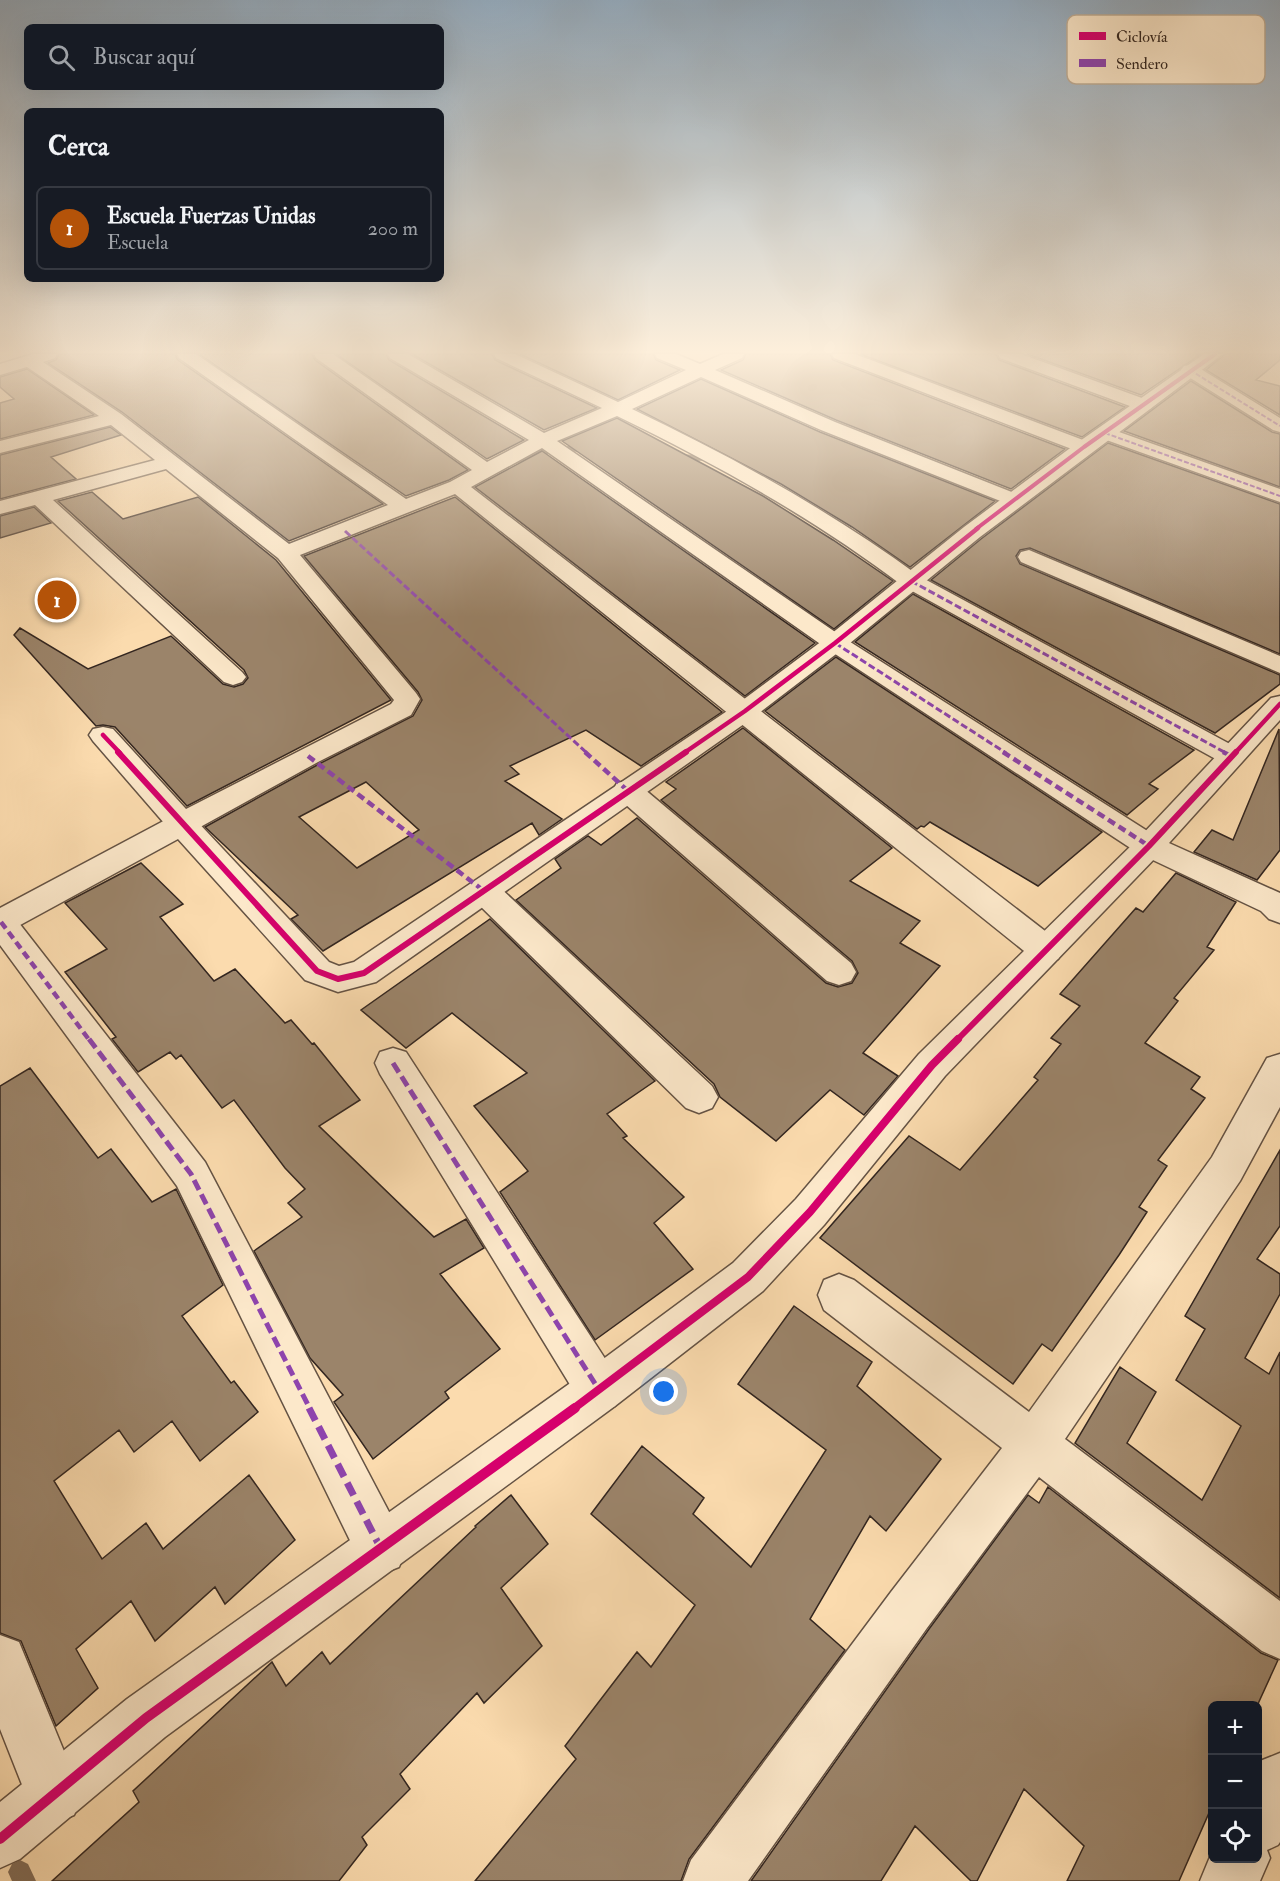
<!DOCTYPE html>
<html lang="es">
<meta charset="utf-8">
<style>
body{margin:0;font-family:"IM FELL Double Pica",serif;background:#20242c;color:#f1f3f6}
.controls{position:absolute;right:18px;bottom:18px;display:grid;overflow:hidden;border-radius:9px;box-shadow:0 6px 24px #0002}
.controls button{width:54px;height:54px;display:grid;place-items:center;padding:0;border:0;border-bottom:2px solid #363941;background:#171b24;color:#f1f3f6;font:30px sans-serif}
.you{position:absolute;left:664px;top:1392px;width:21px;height:21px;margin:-15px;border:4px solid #fff;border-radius:50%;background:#1a73e8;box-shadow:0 0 0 9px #1a73e833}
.badge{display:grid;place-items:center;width:39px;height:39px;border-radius:50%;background:#b45309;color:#fff;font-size:20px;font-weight:700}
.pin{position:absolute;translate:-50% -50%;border:3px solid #fff;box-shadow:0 2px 6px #0006}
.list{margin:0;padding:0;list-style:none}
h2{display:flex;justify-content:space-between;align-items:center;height:78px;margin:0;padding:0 24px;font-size:26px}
h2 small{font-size:20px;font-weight:400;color:#9ea1a6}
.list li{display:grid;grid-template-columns:39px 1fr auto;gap:18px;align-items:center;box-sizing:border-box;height:84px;margin:0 12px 12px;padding:0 12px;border:2px solid #363941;border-radius:9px}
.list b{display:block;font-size:22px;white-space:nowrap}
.list p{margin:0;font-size:20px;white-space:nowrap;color:#9ea1a6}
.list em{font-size:20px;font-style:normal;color:#9ea1a6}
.icon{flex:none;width:33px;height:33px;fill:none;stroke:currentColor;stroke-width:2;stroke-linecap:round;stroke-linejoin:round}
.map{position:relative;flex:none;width:1280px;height:1881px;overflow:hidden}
.search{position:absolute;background:#171b24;box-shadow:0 6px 24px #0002;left:24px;top:24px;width:420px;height:66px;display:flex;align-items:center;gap:15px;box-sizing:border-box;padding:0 21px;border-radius:9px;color:#9ea1a6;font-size:22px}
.panel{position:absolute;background:#171b24;box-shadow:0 6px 24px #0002;left:24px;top:108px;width:420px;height:174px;border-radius:9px}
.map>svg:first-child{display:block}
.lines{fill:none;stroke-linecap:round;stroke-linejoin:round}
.stream{fill:#826d58;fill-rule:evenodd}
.building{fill:#9b846a;stroke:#332620;stroke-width:1.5;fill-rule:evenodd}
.minor-casing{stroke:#655344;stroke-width:3}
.tertiary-casing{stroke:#655344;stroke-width:3}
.minor{fill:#fce8ca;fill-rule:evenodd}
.tertiary{fill:#fce8ca;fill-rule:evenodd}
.quiet-far4{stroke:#8e44ad;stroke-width:2;stroke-dasharray:5 2;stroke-linecap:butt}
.quiet-far3{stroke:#8e44ad;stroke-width:3;stroke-dasharray:7 3;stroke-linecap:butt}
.quiet-far2{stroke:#8e44ad;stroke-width:4.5;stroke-dasharray:8 4.5;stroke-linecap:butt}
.quiet-far1{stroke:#8e44ad;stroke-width:5;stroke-dasharray:11 5;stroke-linecap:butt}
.quiet{stroke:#8e44ad;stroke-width:7;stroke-dasharray:14 7;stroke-linecap:butt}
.cycleway-far4-casing{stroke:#fce8ca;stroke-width:6}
.cycleway-far3-casing{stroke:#fce8ca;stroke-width:8}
.cycleway-far2-casing{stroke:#fce8ca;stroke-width:10}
.cycleway-far1-casing{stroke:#fce8ca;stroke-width:11}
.cycleway-casing{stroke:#fce8ca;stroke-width:14}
.cycleway-far4{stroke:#d6006c;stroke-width:4}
.cycleway-far3{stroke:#d6006c;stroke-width:4.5}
.cycleway-far2{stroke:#d6006c;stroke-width:6}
.cycleway-far1{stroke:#d6006c;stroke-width:8}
.cycleway{stroke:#d6006c;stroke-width:10}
.key{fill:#fce8ca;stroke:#c0ae97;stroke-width:1.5}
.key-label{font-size:16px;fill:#332620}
</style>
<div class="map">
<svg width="1280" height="1881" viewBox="0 0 1280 1881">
<rect width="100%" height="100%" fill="#fbdbae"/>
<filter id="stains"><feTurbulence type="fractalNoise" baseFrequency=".00333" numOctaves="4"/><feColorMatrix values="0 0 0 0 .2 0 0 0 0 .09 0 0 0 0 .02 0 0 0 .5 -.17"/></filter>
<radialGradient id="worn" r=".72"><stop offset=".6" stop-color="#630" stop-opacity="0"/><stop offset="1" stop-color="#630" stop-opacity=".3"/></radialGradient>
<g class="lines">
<path class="stream" d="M569 446 589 447 593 449 589 451 551 453 515 464 511 462 539 450Z
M736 453 748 458 744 460C722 454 689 468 670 456 674 454 725 454 736 453Z
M20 1860 28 1864 36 1881H12L8 1872 12 1864Z"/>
</g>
<path class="building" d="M59 354H175L178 360 383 504 289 541 122 412 48 363 56 360Z
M199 354H312L315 360 468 470 449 480 406 496Z
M336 354H386L389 360 524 440 487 459Z
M412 354H492L495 360 597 408 544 430Z
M520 354H653L656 360 680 370 618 400Z
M746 354H830L833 360 1065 449 1011 489 836 420 721 370 743 360Z
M860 354H996L999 360 1125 407 1082 437Z
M1027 354H1201L1141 395Z
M1225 354H1280V360L1256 380 1280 386V415L1206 370Z
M27 369 94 415 0 439V403L14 399 0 387V377Z
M701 379 820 432 995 501 910 567 852 527 781 484 637 409Z
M1191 381 1272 432 1280 434V487L1124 431Z
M617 418 763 496 833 540 893 581 834 629 562 441Z
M110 427 121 435 51 457 76 479 0 499V455Z
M1108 443 1280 504V654L1030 548 1020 550 1016 556 1020 564 1280 675V684L1215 733 931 580 981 539Z
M542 451 815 643 745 696 475 487Z
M92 492 123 519 198 497 276 560 391 700 187 806 115 727 103 725 96 726 14 635 20 628 88 669 171 636 223 684 234 687 243 684 248 678 244 670 58 501Z
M455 497 722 712 641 766 586 730 510 766 519 774 505 781 562 819 539 835 532 823 323 951 291 919 298 915 205 827 319 764 413 716 422 700 418 692 304 556ZM366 782 419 830 357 868 299 817Z
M34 507 51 523 0 538V516Z
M913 594 1194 750 1149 784 1158 789 1127 815 855 642Z
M836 657 1102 832 1038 886 930 822 924 827 921 826 917 829 765 711Z
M743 728 892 848 850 881 920 921 900 943 940 966 863 1053 898 1076 864 1115 830 1090 776 1141 720 1097 714 1084 516 900 561 868 555 859 588 836 601 845 637 818 826 983 838 987 852 983 858 973 852 961 661 800 676 789 666 782Z
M1279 729 1280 850 1257 880 1194 852 1212 830 1233 840Z
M141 863 183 904 160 917 214 981 235 969 285 1023 291 1020 312 1044 314 1043 360 1100 319 1126 434 1237 466 1219 484 1248 440 1274 500 1349 445 1392 449 1398 373 1459 334 1402 343 1395 310 1358 254 1251 302 1217 288 1203 305 1189 285 1168 234 1100 222 1108 181 1055 176 1059 170 1052 138 1072 112 1039 116 1037 65 972 107 949 65 903Z
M1176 873 1236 902 1207 947 1214 950 1174 998 1178 1001 1145 1043 1200 1077 1191 1089 1205 1098 1158 1160 1167 1166 1139 1207 1147 1212 1119 1255 1052 1351 1042 1344 1013 1384 820 1238 909 1136 960 1170 1038 1080 1034 1077 1061 1044 1051 1038 1080 1006 1060 994 1136 908 1143 912Z
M490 919 655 1081 607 1114 627 1136 623 1138 684 1197 654 1223 693 1269 595 1340 500 1192 528 1171 474 1106 527 1073 452 1013 406 1048 361 1010Z
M30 1068 98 1158 111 1149 152 1202 176 1189 223 1285 182 1316 231 1383 234 1381 258 1412 200 1461 172 1421 134 1452 119 1430 54 1481 102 1559 146 1523 163 1549 249 1475 295 1540 225 1604 215 1587 155 1641 131 1601 76 1649 98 1688 56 1726 21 1641 0 1633V1086Z
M1280 1150V1226L1257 1259 1280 1274V1294L1245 1358 1269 1374 1280 1352V1598L1075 1443 1120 1367 1156 1392 1127 1443 1202 1500 1241 1426 1176 1380 1205 1329 1185 1316Z
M794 1306 872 1362 857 1386 941 1459 886 1531 870 1516 810 1619 845 1650 689 1859 681 1881H475L576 1759 565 1746 637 1652 651 1667 695 1605 591 1514 642 1446 704 1498 693 1514 751 1567 826 1450 738 1384Z
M1048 1487 1261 1653 1278 1660 1257 1706H1212V1806L1179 1881H1067L1084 1846 1024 1789 977 1881H971L915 1826 881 1881H751L929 1629 1028 1495 1039 1503Z
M511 1495 548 1544 501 1588 542 1646 484 1703 477 1693 400 1774 410 1789 362 1837 367 1845 339 1881H52L139 1802 133 1791 272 1662 286 1686 322 1652 330 1664 476 1527 475 1526Z"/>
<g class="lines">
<g class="minor-casing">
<path id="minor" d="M33 354H57L55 358 43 362 121 414 289 544 388 505 179 358 177 354H196L406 499 450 482 472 470 316 358 314 354H333L487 462 529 440 390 358 388 354H408L544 433 602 408 496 358 494 354H515L618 402 686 370 657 358 655 354H676L700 364 723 354H744L742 358 715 370 835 422 1022 496 1025 500 1022 504 1015 506 1008 504 821 430 701 377 632 409C733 457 829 510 919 576L1241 750 1245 756 1241 762 1231 765 1221 762 903 586C813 518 718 465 617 416L557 441 844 638 1160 839 1280 893V923L1269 919 1261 911 1138 853 826 648 542 448 471 487 1058 941 1063 950 1058 959 1046 962 1034 959 455 494 300 555 416 693 420 699 411 715 318 762 193 831 182 834 171 831 93 741 89 735 93 729 103 727 113 729 186 809 391 704 394 700 278 558 166 469 53 500 242 672 246 677 242 682 233 685 224 682 35 505 0 514V501L155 460 111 425 0 453V441L99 416 27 367 0 375V364Z
M832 354H855L1091 443 1094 447 1091 451H1077L834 358Z
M998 354H1021L1150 401 1153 405 1150 409H1138L1000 358Z
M1190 365 1196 366 1280 418V432L1273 430 1184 374 1181 370 1184 366Z
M1105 427 1280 489V502L1098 437 1095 433 1098 429Z
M1029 550 1280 656V673L1021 562 1018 557 1021 552Z
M627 781 637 783 851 963 856 972 851 981 839 985 827 981 617 797 613 790 617 783Z
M484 880 495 883 712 1086 718 1097 712 1108 699 1113 686 1108 473 899 468 891 473 883Z
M0 910 12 914 205 1162 399 1531 406 1549 399 1567 381 1574 363 1567 177 1186 0 945Z
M393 1048 406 1052 615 1374 622 1390 615 1406 599 1413 583 1406 380 1074 375 1063 380 1052Z
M1280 1054V1107L1240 1181 1065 1439 1280 1601V1659L1262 1651 1039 1477 927 1628 748 1881H683L691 1860 891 1592 1002 1448 824 1310 818 1295 824 1280 839 1274 854 1280 1029 1412 1212 1157 1267 1058Z
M0 1635 19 1642 82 1795 74 1815 54 1823 34 1815 0 1729Z
M1280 1753V1842L1278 1845 1267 1850 1270 1858 1260 1881H1200L1212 1852V1858H1258V1766L1260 1761Z"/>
</g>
<g class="tertiary-casing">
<path id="tertiary" d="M1204 354H1223L980 537 844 648 754 717 376 982 338 992 305 980 178 839 11 930 0 934V908L171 817 182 814 193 817 329 962 339 966 354 962 736 705 826 638 964 527 1077 443Z
M1280 696V720L1160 853 945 1076 824 1225 763 1291 615 1406 165 1737 20 1859 0 1868V1802L127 1699 583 1374 733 1263 796 1199 919 1054 1138 839 1271 698Z"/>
</g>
<use href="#minor" class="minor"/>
<use href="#tertiary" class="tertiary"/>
<path class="quiet-far4" d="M1190 370 1280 426
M1105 433 1280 496"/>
<path class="quiet-far3" d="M345 531 587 753
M911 581 1226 753
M835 643 1006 753"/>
<path class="quiet-far2" d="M585 752 627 790
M1003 752 1149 846
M1223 752 1231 756
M308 756 484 891
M1 922 90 1041"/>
<path class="quiet-far1" d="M89 1039 191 1174 310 1409
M393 1063 599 1390"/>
<path class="quiet" d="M309 1408 381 1549"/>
<g class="cycleway-far4-casing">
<path id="cycleway-far4" d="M976 529 1084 447 1215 354"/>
</g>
<g class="cycleway-far3-casing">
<path id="cycleway-far3" d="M103 735 120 753
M684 753 745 711 835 643 978 528
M1235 753 1280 704"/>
</g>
<g class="cycleway-far2-casing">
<path id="cycleway-far2" d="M118 752 317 971 338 979 364 973 686 752
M956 1041 1149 846 1236 752"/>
</g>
<g class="cycleway-far1-casing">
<path id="cycleway-far1" d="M573 1409 748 1277 810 1212 932 1065 958 1039"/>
</g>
<g class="cycleway-casing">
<path id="cycleway" d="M0 1839 146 1718 575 1408"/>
</g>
<use href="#cycleway-far4" class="cycleway-far4"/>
<use href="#cycleway-far3" class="cycleway-far3"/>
<use href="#cycleway-far2" class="cycleway-far2"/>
<use href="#cycleway-far1" class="cycleway-far1"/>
<use href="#cycleway" class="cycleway"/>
</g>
<linearGradient id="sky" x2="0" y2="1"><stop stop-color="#94abbe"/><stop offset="0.57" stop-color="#fdefdb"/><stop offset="1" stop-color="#fdefdb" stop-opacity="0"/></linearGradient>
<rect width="1280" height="617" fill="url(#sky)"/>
<rect x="1067" y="15" width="198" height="69" rx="9" class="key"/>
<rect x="1079" y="32" width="27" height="8" fill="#d6006c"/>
<rect x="1079" y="59" width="27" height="8" fill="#8e44ad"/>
<g class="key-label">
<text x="1116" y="42">Ciclovía</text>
<text x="1116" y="69">Sendero</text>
</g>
<rect width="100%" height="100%" filter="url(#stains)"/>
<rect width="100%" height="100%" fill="url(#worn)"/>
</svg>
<div class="controls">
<button>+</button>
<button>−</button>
<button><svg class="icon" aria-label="locate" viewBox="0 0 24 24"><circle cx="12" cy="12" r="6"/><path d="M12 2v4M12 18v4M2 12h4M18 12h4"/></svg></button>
</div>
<div class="you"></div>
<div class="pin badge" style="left:57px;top:600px">1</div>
<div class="search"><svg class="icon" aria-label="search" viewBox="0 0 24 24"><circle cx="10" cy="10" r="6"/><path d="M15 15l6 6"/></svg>Buscar aquí</div>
<section class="panel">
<h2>Cerca<small></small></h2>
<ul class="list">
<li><span class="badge">1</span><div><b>Escuela Fuerzas Unidas</b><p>Escuela</p></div><em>200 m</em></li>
</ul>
</section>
</div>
